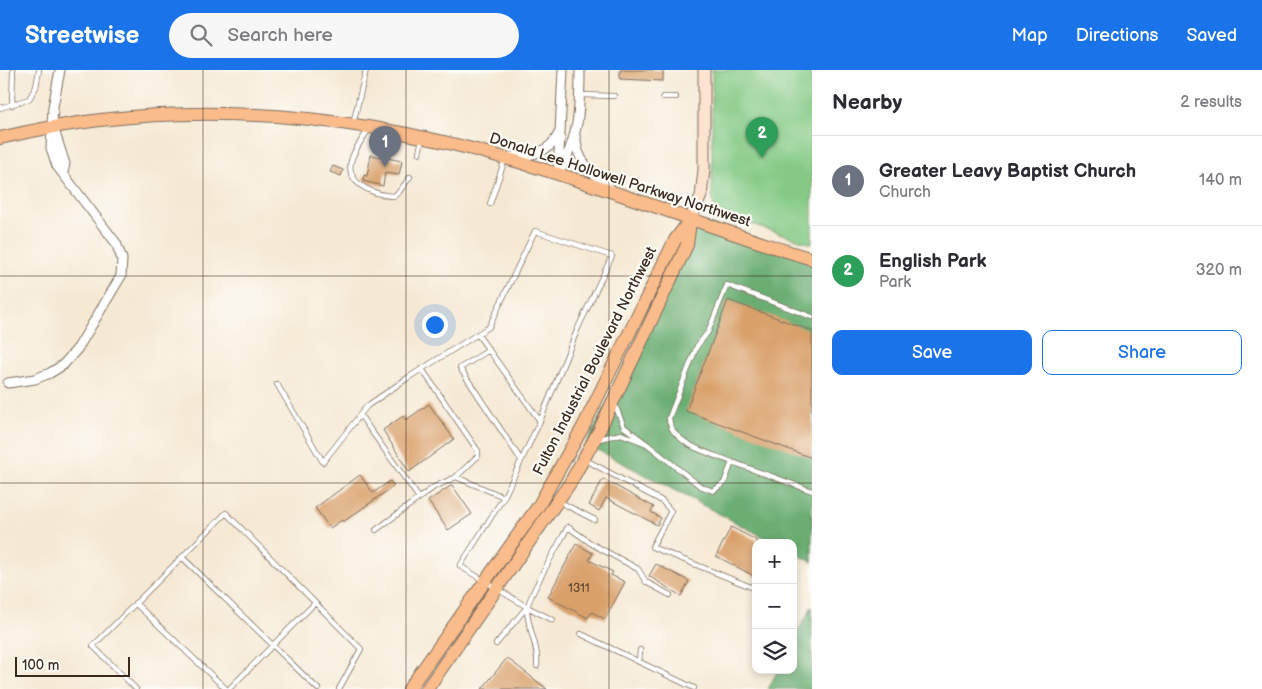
<!DOCTYPE html>
<meta charset="utf-8">
<style>
body{margin:0;font-family:"Balsamiq Sans",sans-serif;background:#f7f7f7;color:#2b2b33}
.controls{position:absolute;right:15px;bottom:15px;display:grid;overflow:hidden;border-radius:10px;box-shadow:0 2px 8px #0003}
.controls button{width:45px;height:45px;display:grid;place-items:center;padding:0;border:0;border-bottom:1px solid #e1e1e2;background:#fff;color:#2b2b33;font:25px sans-serif}
.scale{position:absolute;left:15px;bottom:12px;width:115px;box-sizing:border-box;padding-left:5px;border:2px solid #3b2a1e;border-top:0;font-size:14px;line-height:18px;white-space:nowrap;color:#3b2a1e;-webkit-text-stroke:4px #fdfcf7;paint-order:stroke}
.you{position:absolute;left:434px;top:254px;width:18px;height:18px;margin:-12px;border:4px solid #fff;border-radius:50%;background:#1a73e8;box-shadow:0 0 0 8px #1a73e833}
.badge{display:grid;place-items:center;width:32px;height:32px;border-radius:50%;background:#1a73e8;color:#fff;font-size:16px;font-weight:700}
.pin{position:absolute;translate:-50% -41px;filter:drop-shadow(0 1px 2px #0008)}
.pin::after{content:'';position:absolute;top:26px;width:18px;height:15px;background:inherit;clip-path:polygon(0 0,100% 0,50% 100%)}
.list{margin:0;padding:0;list-style:none}
h2{display:flex;justify-content:space-between;align-items:center;height:65px;margin:0;padding:0 20px;font-size:21px}
h2 small{font-size:16px;font-weight:400;color:#7c7c81}
.list li{display:grid;grid-template-columns:32px 1fr auto;gap:15px;align-items:center;box-sizing:border-box;height:90px;padding:0 20px;border-top:1px solid #e1e1e2}
.list b{display:block;font-size:19px;white-space:nowrap}
.list p{margin:0;font-size:16px;white-space:nowrap;color:#7c7c81}
.list em{font-size:16px;font-style:normal;color:#7c7c81}
.actions{display:flex;gap:10px;padding:15px 20px}
.actions a{flex:1;padding:11px 0;border:1px solid #1a73e8;border-radius:10px;text-align:center;font-size:18px;color:#1a73e8}
.actions .main{background:#1a73e8;color:#fff}
.icon{flex:none;width:28px;height:28px;fill:none;stroke:currentColor;stroke-width:2;stroke-linecap:round;stroke-linejoin:round}
.map{position:relative;flex:none;width:812px;height:619px;overflow:hidden}
header{display:flex;align-items:center;gap:30px;box-sizing:border-box;height:70px;padding:0 25px;background:#1a73e8;color:#fff}
header strong{font-size:24px}
nav{display:flex;gap:28px;margin-inline-start:auto;font-size:18px}
.search{width:350px;height:45px;background:#f7f7f7;display:flex;align-items:center;gap:12px;box-sizing:border-box;padding:0 18px;border-radius:28px;color:#7c7c81;font-size:19px}
main{display:flex}
aside{flex:1;background:#fff}
.map>svg:first-child{display:block}
.green{fill:#84ca85;stroke:#607a52}
.forest{fill:#6bae72;stroke:#536c48}
.building{fill:#d9a06b}
.lines{fill:none;stroke-linecap:round;stroke-linejoin:round}
.service-casing{stroke:#7c6d5e;stroke-width:6}
.minor-casing{stroke:#7c6d5e;stroke-width:11}
.secondary-casing{stroke:#7c6d5e;stroke-width:13}
.primary-casing{stroke:#7c6d5e;stroke-width:14}
.service{stroke:#fff;stroke-width:4.5}
.minor{stroke:#fff;stroke-width:9}
.secondary{stroke:#fde4d1;stroke-width:11}
.primary{stroke:#fabc8b;stroke-width:12}
.grid{fill:none;stroke:#3b2a1e;stroke-width:1;stroke-opacity:0.55}
.labels{text-anchor:middle;dominant-baseline:central;stroke-width:4.5;stroke-linejoin:round;paint-order:stroke}
.number-label{font-size:12px;fill:#624831}
.street-label{font-size:15px;fill:#3b2a1e;stroke:#fdfcf7}
</style>
<header>
<strong>Streetwise</strong>
<div class="search"><svg class="icon" aria-label="search" viewBox="0 0 24 24"><circle cx="10" cy="10" r="6"/><path d="M15 15l6 6"/></svg>Search here</div>
<nav><a>Map</a><a>Directions</a><a>Saved</a></nav>
</header>
<main>
<div class="map">
<svg width="812" height="619" viewBox="0 0 812 619">
<rect width="100%" height="100%" fill="#fdfcf7"/>
<filter id="ink" filterUnits="userSpaceOnUse"><feTurbulence type="fractalNoise" baseFrequency=".02" numOctaves="2"/><feDisplacementMap in="SourceGraphic" scale="10" xChannelSelector="R" yChannelSelector="G"/><feConvolveMatrix kernelMatrix="1 2 1 2 8 2 1 2 1" color-interpolation-filters="sRGB"/></filter>
<filter id="wash" filterUnits="userSpaceOnUse"><feTurbulence type="fractalNoise" baseFrequency=".0096" numOctaves="4" result="noise"/><feDisplacementMap in="SourceGraphic" scale="20" xChannelSelector="R" yChannelSelector="G"/><feGaussianBlur stdDeviation="1.12" result="paint"/><feColorMatrix in="noise" values="0 0 0 0 0 0 0 0 0 0 0 0 0 0 0 0 0 1.4 0 .05"/><feComposite in="paint" operator="in"/></filter>
<g filter="url(#wash)">
<rect width="100%" height="100%" fill="#f6e9d4"/>
<path class="green" d="M712 0H812V174L715 142 712 125Z"/>
<path class="forest" d="M700 152 812 185V492L793 482V473H775L586 374Z
M812 536V619H768L778 600H793V571Z"/>
<g id="blocks">
<path class="building" d="M620 0H663V11L620 9Z
M371 85 402 91 399 105 385 103 383 116 363 111 364 105 367 106Z
M333 96 343 100 341 106 330 102Z
M728 230 812 261V388L686 341Z
M429 334 454 369 409 402 383 360 403 346 406 350Z
M360 405 373 423 390 411 394 416 343 452 342 450 330 458 315 438Z
M603 409 654 437 651 442 661 448 657 455 606 428 599 441 589 435Z
M452 415 472 444 448 460 428 431Z
M731 457 756 470V507L716 486Z
M576 474 593 483 589 490 613 502 611 505 625 512 605 549 592 542 588 548 548 527Z
M656 494 689 511 681 526 649 506Z
M507 588 547 619H482Z"/>
</g>
</g>
<g filter="url(#ink)">
<use href="#blocks" fill-opacity="0" stroke="#7c6d5e" stroke-width="1"/>
<g class="lines">
<g class="service-casing">
<path id="service" d="M580 25 614 26
M663 27H676
M12 35 13 0
M0 38 29 29 36 17 39 0
M353 54 366 0
M369 59C355 80 336 103 367 119 375 123 384 126 394 126L399 122 410 107
M419 83 422 69
M490 134 505 89
M478 265 540 351
M489 280 460 298 521 390
M422 299 478 381V386L456 407
M277 314 323 392 367 336 409 307 489 257 535 161 612 186 578 258 540 351 504 427 460 496 527 537 496 574
M360 345 419 428
M599 369 621 364 647 374 624 357 615 335
M647 374 700 416 713 421 724 413 732 392C712 384 670 374 669 348L697 276 708 262 727 215 812 247
M584 389 662 431 671 441 652 477 756 519
M732 392 812 421
M558 431 595 450
M376 460 434 417 456 407 504 427
M182 487 318 619
M135 533 226 619
M527 537 553 550
M581 564 694 618
M639 592 640 580
M537 596C539 576 528 560 527 540 526 530 561 470 568 457L592 474 638 499 646 512 670 525
M136 619 93 576 226 443 361 579 339 619
M229 619 315 533"/>
</g>
<g class="minor-casing">
<path id="minor" d="M54 60 65 94 63 102
M576 68C576 92 594 104 611 119
M509 87C530 85 549 85 559 63
M558 104C579 67 580 42 580 0
M558 104 563 0
M8 313 35 309 50 303 63 295 78 278 121 206 122 189 116 173 57 96 51 78 53 37 60 0"/>
</g>
<g class="secondary-casing">
<path id="secondary" d="M690 150 701 126 704 100V0"/>
</g>
<g class="primary-casing">
<path id="primary" d="M0 68C170 27 338 40 505 88 609 117 709 158 812 189
M409 619 539 435 583 357 675 170 690 150
M427 619 570 413 598 363 687 175 690 151"/>
</g>
<use href="#service" class="service"/>
<use href="#minor" class="minor"/>
<use href="#secondary" class="secondary"/>
<use href="#primary" class="primary"/>
</g>
</g>
<path class="grid" d="M203 0V619M406 0V619M609 0V619M0 206H812M0 413H812"/>
<g class="labels">
<g class="number-label">
<text x="579" y="518">1311</text>
</g>
<g class="street-label">
<text transform="translate(620 110) rotate(18)">Donald Lee Hollowell Parkway Northwest</text>
<text transform="translate(595 291) rotate(-63)">Fulton Industrial Boulevard Northwest</text>
</g>
</g>
</svg>
<div class="controls">
<button>+</button>
<button>−</button>
<button><svg class="icon" aria-label="layers" viewBox="0 0 24 24"><path d="M12 4l9 5-9 5-9-5zM3 14l9 5 9-5"/></svg></button>
</div>
<div class="scale">100 m</div>
<div class="you"></div>
<div class="pin badge" style="left:385px;top:97px;background:#6b7280">1</div>
<div class="pin badge" style="left:762px;top:88px;background:#2e9e5b">2</div>
</div>
<aside>
<h2>Nearby<small>2 results</small></h2>
<ul class="list">
<li><span class="badge" style="background:#6b7280">1</span><div><b>Greater Leavy Baptist Church</b><p>Church</p></div><em>140 m</em></li>
<li><span class="badge" style="background:#2e9e5b">2</span><div><b>English Park</b><p>Park</p></div><em>320 m</em></li>
</ul>
<div class="actions"><a class="main">Save</a><a>Share</a></div>
</aside>
</main>
